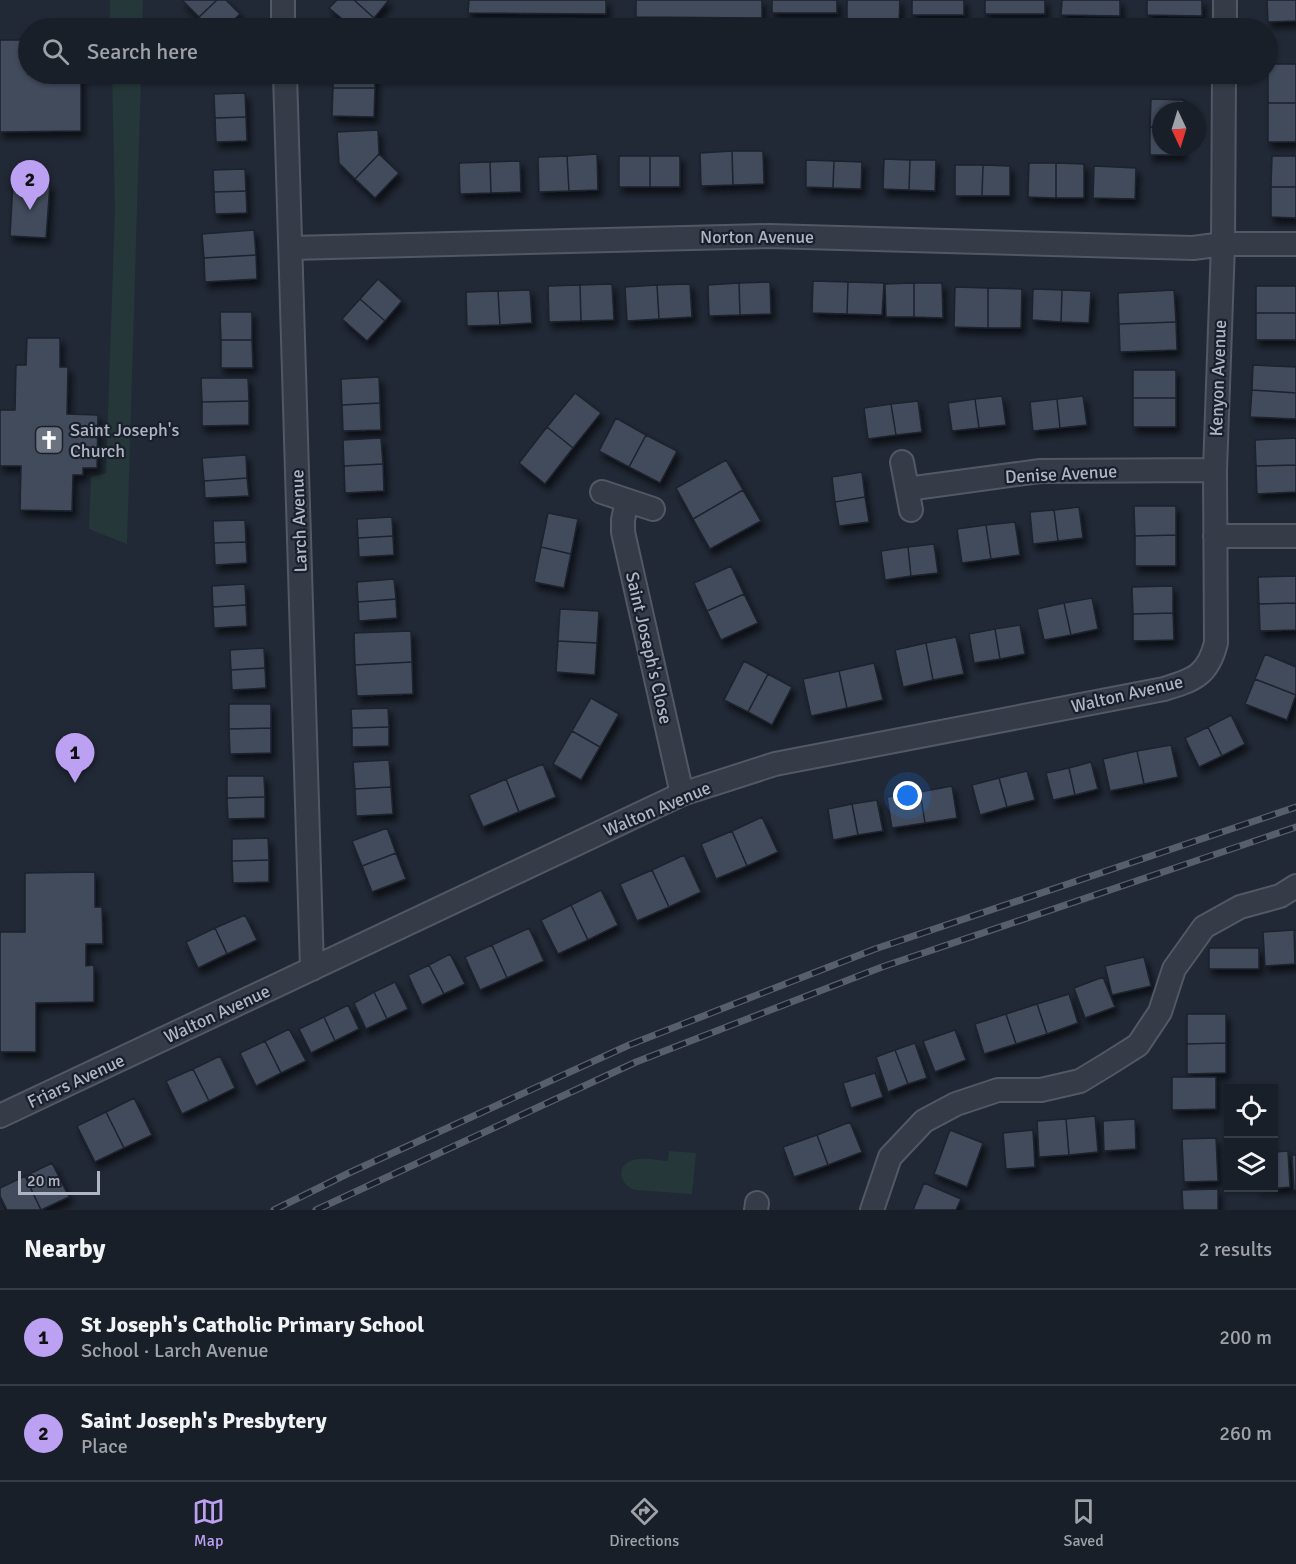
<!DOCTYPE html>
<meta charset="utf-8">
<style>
body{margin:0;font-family:Signika,sans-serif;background:#262c34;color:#f1f3f6}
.controls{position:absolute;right:18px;bottom:18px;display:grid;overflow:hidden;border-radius:0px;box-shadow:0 2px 4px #0004}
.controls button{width:54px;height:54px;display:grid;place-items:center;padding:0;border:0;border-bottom:2px solid #373d45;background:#191f28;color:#f1f3f6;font:30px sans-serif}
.compass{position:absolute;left:1152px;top:102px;width:54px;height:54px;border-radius:50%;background:#191f28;box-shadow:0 2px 4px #0004;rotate:176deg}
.scale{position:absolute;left:18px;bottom:15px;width:82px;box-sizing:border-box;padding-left:6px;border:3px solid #afb5c3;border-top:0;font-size:16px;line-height:21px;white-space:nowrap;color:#afb5c3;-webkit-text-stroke:4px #1a202b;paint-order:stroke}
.you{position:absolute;left:908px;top:796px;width:21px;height:21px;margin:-15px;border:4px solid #fff;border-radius:50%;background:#1a73e8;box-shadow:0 0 0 9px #1a73e833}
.badge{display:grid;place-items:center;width:39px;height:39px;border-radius:50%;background:#bca0f2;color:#111;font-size:20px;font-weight:700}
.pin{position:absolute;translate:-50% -50px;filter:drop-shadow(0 2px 3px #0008)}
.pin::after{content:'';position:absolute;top:32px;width:21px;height:18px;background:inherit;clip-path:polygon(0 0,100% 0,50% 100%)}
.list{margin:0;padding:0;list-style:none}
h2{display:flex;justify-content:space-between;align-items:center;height:78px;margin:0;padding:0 24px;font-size:26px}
h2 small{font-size:20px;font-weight:400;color:#9fa2a8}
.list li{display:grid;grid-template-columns:39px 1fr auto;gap:18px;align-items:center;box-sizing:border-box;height:96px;padding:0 24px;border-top:2px solid #373d45}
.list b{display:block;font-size:22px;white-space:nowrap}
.list p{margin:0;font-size:20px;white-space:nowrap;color:#9fa2a8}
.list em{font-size:20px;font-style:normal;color:#9fa2a8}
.icon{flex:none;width:33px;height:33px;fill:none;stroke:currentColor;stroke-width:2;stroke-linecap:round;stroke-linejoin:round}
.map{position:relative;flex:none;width:1296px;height:1210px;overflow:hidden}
.search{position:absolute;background:#191f28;box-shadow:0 2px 4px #0004;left:18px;right:18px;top:18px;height:66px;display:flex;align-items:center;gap:15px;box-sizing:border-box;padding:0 21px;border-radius:33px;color:#9fa2a8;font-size:22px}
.sheet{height:270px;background:#191f28}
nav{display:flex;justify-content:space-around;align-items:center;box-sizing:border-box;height:84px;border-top:2px solid #373d45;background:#191f28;font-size:16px;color:#9fa2a8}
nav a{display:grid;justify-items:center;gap:3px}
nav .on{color:#bca0f2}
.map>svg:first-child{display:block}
.green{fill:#263739}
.building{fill:#434b5b;stroke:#1c222d;stroke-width:1.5;filter:url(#shadow)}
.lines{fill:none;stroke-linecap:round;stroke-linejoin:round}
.minor-casing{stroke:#525864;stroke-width:26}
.minor{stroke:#353b47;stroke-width:22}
.rail-casing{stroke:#575f6e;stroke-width:7}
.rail{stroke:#1a202b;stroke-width:4.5;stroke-dasharray:14;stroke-linecap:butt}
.labels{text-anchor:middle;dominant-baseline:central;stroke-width:4.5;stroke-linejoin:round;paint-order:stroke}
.street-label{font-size:18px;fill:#afb5c3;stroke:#1a202b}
.poi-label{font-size:18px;fill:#afb5c3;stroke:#1a202b;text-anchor:start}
</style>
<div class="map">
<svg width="1296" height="1210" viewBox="0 0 1296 1210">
<defs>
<filter id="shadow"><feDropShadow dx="3.5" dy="6" stdDeviation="3" flood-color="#0009"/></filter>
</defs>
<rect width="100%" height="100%" fill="#212936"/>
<path class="green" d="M110 0H143L142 28H110Z
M112 74H141L127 544 89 529 91 477 106 473 115 209Z
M669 1151 696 1153 692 1194 636 1190C619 1186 615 1165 633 1160 643 1157 657 1160 668 1161Z"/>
<path class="building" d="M182 0H217L199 17Z
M217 0H226L240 14 225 28H209L199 17Z
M337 0H354L374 18 365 28H353L329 8Z
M354 0H389L374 18Z
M469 0H606V14L468 13Z
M636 0H762V18L636 17Z
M772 0H837V13H772Z
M847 0H900L899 23 847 22Z
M912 0H964V15H912Z
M985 0H1045V14H985Z
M1062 0H1120V16L1061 15Z
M1147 0H1202V16L1147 15Z
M1267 0H1296V21L1268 22Z
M0 40H28V74H81V131L0 132Z
M1268 64H1296V103H1268Z
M333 74H375V88H333Z
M333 88H375L374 117 332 116Z
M245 93 246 117 215 118 214 94Z
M1151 99 1184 100V111H1161V127H1150Z
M1268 103H1296V142H1268Z
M246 117 247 141 216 142 215 118Z
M1150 127H1161V147H1183V155H1150Z
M378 130 379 154 355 179 339 163 337 132Z
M732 151H763L764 184 733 185Z
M732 151 733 185 701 186 700 153Z
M379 154 399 173 375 198 355 179Z
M597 154 598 190 569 191 567 156Z
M567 156 569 191 539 192 538 157Z
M619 156H650V187H619Z
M650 156H680V187H650Z
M1272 156H1296V187H1271Z
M884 159 910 160 909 190 883 189Z
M806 160 834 161 833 188 806 187Z
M910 160H936L935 191 909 190Z
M520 161 521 192 491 193 490 162Z
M834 161 862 162 861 189 833 188Z
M490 162 491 193 460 194 459 163Z
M1029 163H1056V198L1028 197Z
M1056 163 1084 164V198H1056Z
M955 165H983L982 196H955Z
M983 165 1010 166V196H982Z
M1094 166 1136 168 1135 199 1093 198Z
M245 169 246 191 214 192 213 170Z
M13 182 50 184 46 238 10 236Z
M1271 187H1296V218L1271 217Z
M246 191 247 213 215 214 214 192Z
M254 230 256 255 204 258 202 234Z
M256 255 257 279 205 282 204 258Z
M378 279 402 301 385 321 360 299Z
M813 281 848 282 847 314 812 313Z
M770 282 771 314 740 315 739 283Z
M848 282 884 283 882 315 847 314Z
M739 283 740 315 709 316 708 285Z
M914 283H942L943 318 914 317Z
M914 283V317H886L885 284Z
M612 284 614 320 581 321 580 285Z
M690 284 692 317 659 319 657 285Z
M580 285 581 321 549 322 548 286Z
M657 285 659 319 627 321 625 287Z
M1256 286H1296V313H1256Z
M955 287 988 288V328L954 327Z
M988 288 1022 289 1021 328H988Z
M1033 289 1062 290 1061 322 1032 320Z
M530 290 532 323 500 325 498 291Z
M1062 290 1091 291 1089 323 1061 322Z
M1174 290 1176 322 1119 324 1118 293Z
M498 291 500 325 467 326 466 292Z
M360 299 385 321 367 341 342 319Z
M220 312H252V340H221Z
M1256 313H1296V340H1256Z
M1176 322 1177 350 1120 352 1119 324Z
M27 338H60V367H68L67 414 98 415 97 468H83V475H73L72 511 20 510 21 466H0V410H15L16 365H26Z
M221 340H252L253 368H221Z
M1253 365 1296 367V393L1252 390Z
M1133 370H1176V398H1133Z
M379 377 380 403 342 405 341 379Z
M201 378H248L249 401 202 402Z
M1252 390 1296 393V419L1250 417Z
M575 393 601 413 573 448 547 427Z
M1002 396 1006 425 979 428 975 399Z
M1083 396 1087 425 1060 428 1057 399Z
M1133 398H1176V427H1133Z
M975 399 979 428 952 431 948 403Z
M1057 399 1060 428 1033 431 1030 402Z
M249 401V425L202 426V402Z
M918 401 922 432 896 435 891 404Z
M380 403 381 430 343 431 342 405Z
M891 404 896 435 868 439 864 408Z
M616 418 646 435 629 467 599 451Z
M547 427 573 448 545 484 519 463Z
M646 435 677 451 660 483 629 467Z
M381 438 383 464 344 466 343 440Z
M1296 438V465L1256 466 1255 440Z
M246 455 247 478 204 481 202 458Z
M726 460 743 490 693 519 676 488Z
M383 464 384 491 345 493 344 466Z
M1296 465V492L1257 494 1256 466Z
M862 472 865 497 835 502 832 477Z
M247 478 249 496 205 498 204 481Z
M743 490 761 521 710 549 693 519Z
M865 497 869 522 839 526 835 502Z
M1134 506H1176V535L1135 536Z
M1079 507 1083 538 1058 541 1054 510Z
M1054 510 1058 541 1033 544 1030 512Z
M548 513 578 519 571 554 541 547Z
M392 517 393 536 358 538 357 519Z
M245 520 246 542 214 543 213 521Z
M1015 522 1020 555 991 559 986 525Z
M986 525 991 559 962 563 957 529Z
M1176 535V566H1135V536Z
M393 536 394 555 359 557 358 538Z
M246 542 247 563 215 565 214 543Z
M934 544 938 573 911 576 908 547Z
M541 547 571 554 564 588 534 582Z
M908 547 911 576 885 580 881 551Z
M731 566 744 594 707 611 694 583Z
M1296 576V603L1259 604 1258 577Z
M394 579 396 599 358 602 357 582Z
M245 584 246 605 213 607 212 586Z
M1173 586V613L1133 614 1132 587Z
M744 594 758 623 721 640 707 611Z
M1092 598 1098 629 1071 635 1064 603Z
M396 599 397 618 359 621 358 602Z
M1064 603 1071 635 1044 640 1037 609Z
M1296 603V630L1260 631 1259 604Z
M246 605 247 626 214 628 213 607Z
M560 609 599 611 597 643 558 641Z
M1173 613 1174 640 1133 641V614Z
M1020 625 1025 654 1000 659 995 629Z
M995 629 1000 659 974 663 969 634Z
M411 631 412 662 355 665 354 633Z
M956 637 964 674 933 680 926 643Z
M558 641 597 643 595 675 556 672Z
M926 643 933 680 903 687 895 650Z
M264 648 265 668 231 670 230 650Z
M1265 654 1296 667V695L1255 679Z
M744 661 768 674 748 712 724 700Z
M412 662 413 694 357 696 355 665Z
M874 663 883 700 847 708 839 671Z
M265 668 266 688 232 690 231 670Z
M839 671 847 708 811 716 803 679Z
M768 674 792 687 772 725 748 712Z
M1255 679 1296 695 1287 720 1245 704Z
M591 698 619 714 600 747 572 731Z
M229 704H271V728L229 729Z
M388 708 389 727 352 728 351 709Z
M1231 715 1245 744 1222 756 1208 727Z
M389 727V746L352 747V728Z
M1208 727 1222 756 1199 767 1185 738Z
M271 728V753L230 754 229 729Z
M572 731 600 747 581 780 553 764Z
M1171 745 1178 777 1144 784 1137 751Z
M1137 751 1144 784 1110 791 1103 759Z
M389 760 391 787 355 789 353 762Z
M1091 762 1098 789 1075 795 1069 768Z
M543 764 556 797 519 812 506 779Z
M1069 768 1075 795 1053 800 1046 773Z
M1027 771 1035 800 1007 807 999 778Z
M227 776H264L265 797 227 798Z
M999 778 1007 807 980 815 972 785Z
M506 779 519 812 483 827 469 795Z
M952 786 957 818 925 823 920 792Z
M391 787 393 814 356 816 355 789Z
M920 792 925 823 892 828 887 797Z
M265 797V818L228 819 227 798Z
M877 800 883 831 858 835 852 804Z
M852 804 858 835 833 840 828 809Z
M762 817 778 852 747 866 732 831Z
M387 828 396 853 362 866 352 841Z
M732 831 747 866 716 879 701 844Z
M268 838 269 860 232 861V839Z
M396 853 406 879 372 892 362 866Z
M684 855 701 892 669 907 652 870Z
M269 860V882L233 883 232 861Z
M652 870 669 907 637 921 620 884Z
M95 872V907H102L103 944H86V966L94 965V1002L36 1003V1052H0V932H25V873Z
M601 890 618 925 588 940 571 905Z
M571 905 588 940 558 954 541 920Z
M245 915 257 940 227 954 215 928Z
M215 928 227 954 198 968 186 942Z
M529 928 544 961 507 978 492 945Z
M1294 930 1295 964 1265 966 1263 932Z
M1294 930H1296V964H1295Z
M492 945 507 978 480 990 465 957Z
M1209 948H1259V969H1209Z
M450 954 465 984 444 994 429 965Z
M1144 957 1151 986 1112 995 1105 966Z
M429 965 444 994 422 1005 408 975Z
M1103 977 1115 1007 1085 1018 1074 988Z
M395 982 408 1009 387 1019 374 992Z
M374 992 387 1019 366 1029 354 1003Z
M1069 994 1078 1023 1047 1034 1037 1004Z
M1037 1004 1047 1034 1016 1044 1006 1014Z
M348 1005 359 1029 335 1041 324 1017Z
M1006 1014 1016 1044 984 1054 975 1024Z
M1187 1014H1226V1043L1187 1044Z
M324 1017 335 1041 311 1053 299 1029Z
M289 1029 306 1061 281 1073 265 1041Z
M955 1030 966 1060 935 1072 923 1041Z
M265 1041 281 1073 256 1086 240 1053Z
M915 1043 927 1078 908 1084 895 1050Z
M1226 1043V1073L1187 1074V1044Z
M895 1050 908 1084 888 1092 876 1057Z
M220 1056 235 1088 209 1101 193 1069Z
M193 1069 209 1101 182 1114 166 1081Z
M875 1073 883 1097 851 1108 843 1083Z
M1172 1077H1216V1109L1172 1110Z
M134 1098 152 1135 124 1148 106 1112Z
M106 1112 124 1148 95 1162 77 1126Z
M1095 1116 1098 1152 1069 1155 1066 1119Z
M1066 1119 1069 1155 1039 1157 1037 1121Z
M1135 1119 1136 1149 1104 1151 1103 1121Z
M850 1122 862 1152 828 1165 817 1135Z
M950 1130 983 1143 967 1187 934 1174Z
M1033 1130 1035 1167 1006 1169 1003 1133Z
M817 1135 828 1165 794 1177 783 1147Z
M1216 1138 1218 1181 1184 1182 1182 1139Z
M1288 1151 1290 1187 1258 1190V1188H1274V1152Z
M1292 1155H1296V1190H1294Z
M52 1163 69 1197 41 1210 25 1176Z
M25 1176 41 1210H7L0 1196V1188Z
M924 1183 961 1199 956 1210H913Z
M1218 1189V1210H1183L1182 1190Z"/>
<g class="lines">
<g class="minor-casing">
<path id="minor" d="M283 0V28
M1225 28V0
M285 74 312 969
M291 248 769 236 1193 248 1223 244H1296
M902 462 911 510
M907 489 1040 471 1215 470
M602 492 653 509
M627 501 623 520V532L682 794
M1215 536H1296
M0 1116 682 794 775 764 1164 689C1194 680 1208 675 1216 643L1215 470 1223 244 1224 74
M756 1210 757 1203
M872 1210 890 1157 924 1121 956 1104 998 1090H1041L1080 1081 1108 1064 1138 1045 1160 1012 1174 969 1204 927 1240 907 1280 896 1296 886"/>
</g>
<use href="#minor" class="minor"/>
<g class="rail-casing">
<path id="rail" d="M274 1210 351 1172 629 1045 875 949 1296 807
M316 1210 636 1062 882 967 1296 827"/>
</g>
<use href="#rail" class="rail"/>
</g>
<defs>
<g id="church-square" transform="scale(1.5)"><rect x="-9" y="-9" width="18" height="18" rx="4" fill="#6b7280" stroke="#1a202b"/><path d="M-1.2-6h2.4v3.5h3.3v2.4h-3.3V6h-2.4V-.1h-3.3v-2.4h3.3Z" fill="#fff"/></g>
</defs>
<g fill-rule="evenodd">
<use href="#church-square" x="49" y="440"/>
</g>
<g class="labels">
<g class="street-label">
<text x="757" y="237">Norton Avenue</text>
<text transform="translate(1218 378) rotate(-88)">Kenyon Avenue</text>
<text transform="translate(1061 474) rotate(-3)">Denise Avenue</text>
<text transform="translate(299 521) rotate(-92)">Larch Avenue</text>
<text transform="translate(649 648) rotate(77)">Saint Joseph's Close</text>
<text transform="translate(1127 694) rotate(-13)">Walton Avenue</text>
<text transform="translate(657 809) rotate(-23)">Walton Avenue</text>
<text transform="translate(217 1014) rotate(-25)">Walton Avenue</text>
<text transform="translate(76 1081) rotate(-25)">Friars Avenue</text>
</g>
<g class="poi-label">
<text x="70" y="430">Saint Joseph's<tspan x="70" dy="21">Church</tspan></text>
</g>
</g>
</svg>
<div class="controls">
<button><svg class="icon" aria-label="locate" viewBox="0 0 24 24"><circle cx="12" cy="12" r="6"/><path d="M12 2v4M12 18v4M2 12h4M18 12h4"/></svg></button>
<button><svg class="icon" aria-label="layers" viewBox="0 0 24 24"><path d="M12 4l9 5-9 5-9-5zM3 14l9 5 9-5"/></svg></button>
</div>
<svg class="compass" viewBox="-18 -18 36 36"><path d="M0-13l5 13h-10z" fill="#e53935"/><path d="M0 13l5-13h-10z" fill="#9fa2a8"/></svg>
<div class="scale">20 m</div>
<div class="you"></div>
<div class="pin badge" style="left:75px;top:783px">1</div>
<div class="pin badge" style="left:30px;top:210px">2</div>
<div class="search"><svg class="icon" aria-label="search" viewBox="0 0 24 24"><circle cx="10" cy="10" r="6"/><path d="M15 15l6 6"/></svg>Search here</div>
</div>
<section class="sheet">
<h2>Nearby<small>2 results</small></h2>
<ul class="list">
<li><span class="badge">1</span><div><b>St Joseph's Catholic Primary School</b><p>School · Larch Avenue</p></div><em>200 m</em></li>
<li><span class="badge">2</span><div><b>Saint Joseph's Presbytery</b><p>Place</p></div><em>260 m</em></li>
</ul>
</section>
<nav>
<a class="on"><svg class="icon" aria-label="map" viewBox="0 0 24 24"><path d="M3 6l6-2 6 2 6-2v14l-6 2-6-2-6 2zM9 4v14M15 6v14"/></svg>Map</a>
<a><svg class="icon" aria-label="directions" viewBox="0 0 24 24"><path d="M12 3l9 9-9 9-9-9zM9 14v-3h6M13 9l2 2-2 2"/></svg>Directions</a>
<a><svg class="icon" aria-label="saved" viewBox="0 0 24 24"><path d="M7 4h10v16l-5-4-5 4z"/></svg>Saved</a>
</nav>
